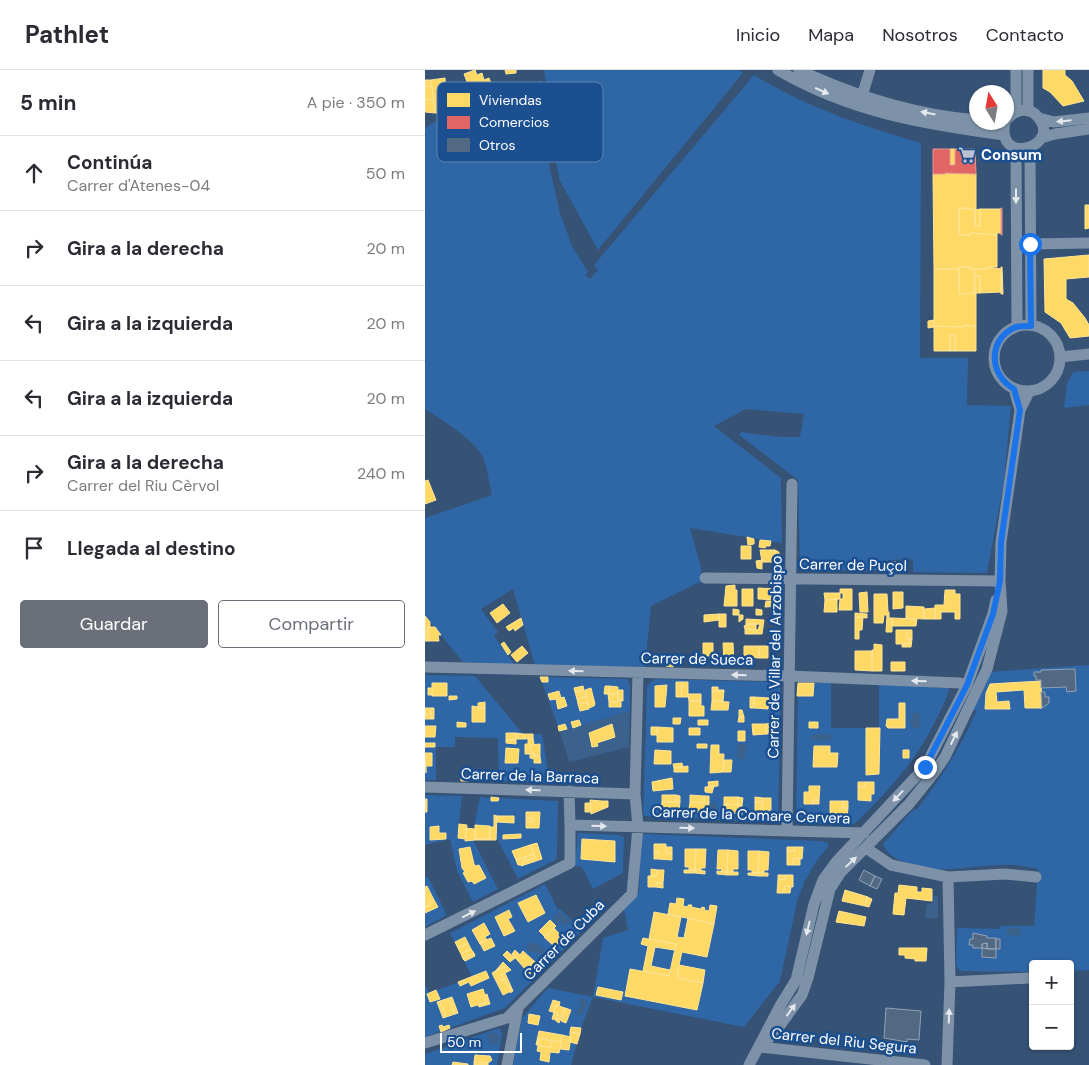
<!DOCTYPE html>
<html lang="es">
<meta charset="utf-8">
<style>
body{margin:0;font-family:"DM Sans",sans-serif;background:#f7f7f7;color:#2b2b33}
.controls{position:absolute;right:15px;bottom:15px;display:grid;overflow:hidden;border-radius:5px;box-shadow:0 1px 4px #0004}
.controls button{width:45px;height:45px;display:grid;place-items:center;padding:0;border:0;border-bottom:1px solid #e1e1e2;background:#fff;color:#2b2b33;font:25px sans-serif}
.compass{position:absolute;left:544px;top:15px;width:45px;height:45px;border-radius:50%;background:#fff;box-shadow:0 1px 4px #0004;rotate:349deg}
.scale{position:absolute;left:15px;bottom:12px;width:82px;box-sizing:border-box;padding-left:5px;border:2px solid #fff;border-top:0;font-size:14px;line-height:18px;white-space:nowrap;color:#fff;-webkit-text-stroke:4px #1b4f8f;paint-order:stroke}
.stop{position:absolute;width:15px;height:15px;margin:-11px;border:4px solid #1a73e8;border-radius:50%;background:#fff}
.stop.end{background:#1a73e8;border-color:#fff;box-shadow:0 1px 5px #0008}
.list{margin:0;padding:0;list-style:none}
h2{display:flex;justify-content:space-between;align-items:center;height:65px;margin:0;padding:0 20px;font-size:21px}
h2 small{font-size:16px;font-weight:400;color:#7c7c81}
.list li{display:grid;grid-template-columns:32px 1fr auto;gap:15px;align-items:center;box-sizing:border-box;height:75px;padding:0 20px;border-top:1px solid #e1e1e2}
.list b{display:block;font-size:19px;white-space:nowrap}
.list p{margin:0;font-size:16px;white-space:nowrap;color:#7c7c81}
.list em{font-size:16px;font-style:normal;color:#7c7c81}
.actions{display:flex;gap:10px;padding:15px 20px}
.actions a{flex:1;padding:11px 0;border:1px solid #6b6f79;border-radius:5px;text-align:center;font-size:18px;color:#6b6f79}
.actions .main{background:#6b6f79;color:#fff}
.icon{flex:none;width:28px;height:28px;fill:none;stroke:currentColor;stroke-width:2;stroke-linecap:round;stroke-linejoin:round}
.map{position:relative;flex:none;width:664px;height:995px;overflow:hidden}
header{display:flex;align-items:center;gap:30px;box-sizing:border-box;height:70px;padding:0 25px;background:#fff;border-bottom:1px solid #e1e1e2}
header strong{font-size:24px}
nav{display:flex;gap:28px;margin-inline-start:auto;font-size:18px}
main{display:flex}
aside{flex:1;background:#fff}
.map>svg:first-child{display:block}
.green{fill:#2f66a5}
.water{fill:#3b618d}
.homes{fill:#ffd966;stroke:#ffe494}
.shops{fill:#e06666;stroke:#e99494}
.building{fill:#526984;stroke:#92a2b6}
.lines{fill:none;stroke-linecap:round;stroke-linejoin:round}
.street{stroke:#7d92a8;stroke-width:11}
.oneway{fill:#e5e9ee}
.route{stroke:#1a73e8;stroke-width:6}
.labels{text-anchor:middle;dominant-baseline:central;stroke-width:5;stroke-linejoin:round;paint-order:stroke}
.poi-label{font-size:15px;font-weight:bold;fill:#fff;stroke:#1b4f8f;text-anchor:start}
.street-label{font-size:15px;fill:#fff;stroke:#1b4f8f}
.key{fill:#1b4f8f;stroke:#5f84b1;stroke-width:1}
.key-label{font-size:14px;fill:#fff}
</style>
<header>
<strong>Pathlet</strong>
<nav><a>Inicio</a><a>Mapa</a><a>Nosotros</a><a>Contacto</a></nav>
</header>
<main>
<aside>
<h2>5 min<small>A pie · 350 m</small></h2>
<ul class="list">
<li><svg class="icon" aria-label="ahead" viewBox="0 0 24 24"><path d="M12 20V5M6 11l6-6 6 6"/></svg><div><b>Continúa</b><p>Carrer d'Atenes-04</p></div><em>50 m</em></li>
<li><svg class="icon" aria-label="right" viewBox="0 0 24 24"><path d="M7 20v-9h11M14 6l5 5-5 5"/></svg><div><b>Gira a la derecha</b></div><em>20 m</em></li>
<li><svg class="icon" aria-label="left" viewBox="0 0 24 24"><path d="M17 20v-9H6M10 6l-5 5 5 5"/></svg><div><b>Gira a la izquierda</b></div><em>20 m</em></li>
<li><svg class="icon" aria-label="left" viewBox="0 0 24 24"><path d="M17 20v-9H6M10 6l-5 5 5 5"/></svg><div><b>Gira a la izquierda</b></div><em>20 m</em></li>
<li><svg class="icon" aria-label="right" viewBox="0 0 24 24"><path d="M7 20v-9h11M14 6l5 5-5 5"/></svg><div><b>Gira a la derecha</b><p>Carrer del Riu Cèrvol</p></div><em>240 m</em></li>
<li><svg class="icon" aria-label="arrive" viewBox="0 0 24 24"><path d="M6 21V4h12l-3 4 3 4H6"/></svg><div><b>Llegada al destino</b></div></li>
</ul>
<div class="actions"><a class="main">Guardar</a><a>Compartir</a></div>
</aside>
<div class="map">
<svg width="664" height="995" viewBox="0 0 664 995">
<rect width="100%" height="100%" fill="#365274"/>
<path class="green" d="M119 0H314L318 3 173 180 135 111 124 60 127 50Z
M329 5C381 37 437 56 496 73L495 288H543L542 335 586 336 579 412 562 503 488 502V489L463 490V501L375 500 373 410 314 365 316 362 356 367H375L379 344 321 339 289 356 356 408 357 473 265 458 276 497 277 511 226 536 220 597 110 595 88 519 56 539 73 562 69 566 90 595 38 592 0 546V448L67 425C64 414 63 401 59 390 53 372 17 350 0 339V58L23 44 116 10 125 99 135 143 147 176 163 202 160 205 165 209 173 200 169 195Z
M664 301V335L639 338 642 314 648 302Z
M664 595V900L645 901V894H608V902L535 901 531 895 532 858 575 859 576 856H609L613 799C601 797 589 794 578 795 556 795 533 800 512 799 496 798 462 791 458 774L487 741 492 739C516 708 536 677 552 640H548L564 602Z
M0 605 50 606 98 664H117L125 713 74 711 73 668 30 667V677H11V710H0Z
M115 607 202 609 205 616V641L135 662Z
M229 609 349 612 356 619 353 753 218 746 222 616Z
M373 613H406V658H454V614L523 618 524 620C521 631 515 642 510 652 490 692 462 723 429 754L424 755 371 753Z
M0 725 37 726 34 754 42 755 40 770H48L73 819 48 832 32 801 25 769 0 775Z
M55 727 133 731 132 787 130 790 93 809 73 770H50V751Z
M153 763 194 765 199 767 198 803 168 819 157 797 150 796Z
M218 764 396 771 403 773V777L392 790 380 811 373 828 355 911 319 957 168 927 156 958 146 995H88L97 948 123 918 168 927 178 868 203 860 199 839 212 826 214 821 216 766Z
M3 807 22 845 0 857V808Z
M120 814 133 840 135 839 158 860 80 938 0 967V913L4 923 47 907 25 863Z
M71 959H75L77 963 72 995H0V984Z"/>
<path class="water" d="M205 641 204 677 144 692 135 662Z
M487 643H495V658H487V654L484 650 487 648Z
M406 664V670H386V665Z
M313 674H321L320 689 312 688Z
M289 732 292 735 291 748H285V735Z
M373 740 378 741V744L383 745 386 749 385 752H372Z
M508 826H513V848H500L502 834H507Z
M135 841 146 851 140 857 135 851 132 854 127 849Z
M582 858H595V866L581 865Z
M107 872 114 875 120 881 115 886 113 882H105L101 878 102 874Z
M154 928 163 931 157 946 151 944 156 932 153 931Z
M65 962 75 965 73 974 67 975 62 968 63 964Z"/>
<path class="homes" d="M50 0 52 5 57 3 59 10 64 8 69 21 48 28 39 4Z
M80 0H91V3L81 4Z
M618 0H640V5L647 11 659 31 638 36 625 22 618 18Z
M20 8 23 44 10 43 6 10Z
M0 10H6L7 16 0 17Z
M42 12 48 28 41 31 38 24 36 25 33 15Z
M7 16 8 29 0 30V17Z
M8 29 10 43 0 42V30Z
M525 79H530V95H525Z
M520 103 551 104V140L534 138V165H545V163L572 165V197H563V199H545V197H534V199H509L508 104H520Z
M660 135H664V158L660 159Z
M534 138H545V139L550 140V156H555V139H576V163H572V165L545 163V165H534Z
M555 139V156H550V140Z
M664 185V207L641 209V229L648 233 660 248 664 255V266L645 268 636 253 620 242 619 189Z
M534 197H545V199H549L550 223 534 224Z
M563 197 576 199V222L555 223V206H549V199H563Z
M576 197H577L578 224H576Z
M509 199H534V224L551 223V256H538V257L509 256Z
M550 206H555V223H550Z
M509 250V257L503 258V251Z
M509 256 538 257V256H551V281H530V265H525V281H509Z
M525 265H530V281H525Z
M3 410 11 430 0 434V411Z
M322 467 329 469V474L323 475Z
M335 470 346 471 345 476H341L340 478 334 477Z
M316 476H326V489H316Z
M335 480H350V492H337Z
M350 480 354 482V491L352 492H350Z
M337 490V499L332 498 331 491Z
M467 492H482V500H467Z
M310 515V520H312V536H299L301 516Z
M333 518 353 519V530L333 529Z
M317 519H328V536H317Z
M415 519H427V540H414L415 529H418V523H415Z
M520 520H530V524H535V549H530V542H516V549H510V535H519Z
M442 522 443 542H435L434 523Z
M468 522H478V538L468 539Z
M399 523H415V529L400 530Z
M449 524H462L463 542H464V548H467V562H461L462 545H459L458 553H449Z
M412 529V542H399L400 530Z
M341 531H356V536L340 537Z
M78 534 85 543 72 553 65 543Z
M481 536 499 537V549L481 548Z
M510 538V549H499V539Z
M308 539 314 540V545H308Z
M331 539 337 540V545H331Z
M430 543 442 544V548L430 547Z
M294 544H301V557H294Z
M294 544V550L279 552V545Z
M314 545H318V549L314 552Z
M0 546 5 552V557H3V571H0Z
M430 547H438L437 560H434V569H430Z
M96 548 98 555 90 561 89 558 84 561 81 557Z
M467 548 492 549 491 556H467Z
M321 549 339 550 337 564H320V559L333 560 335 554 321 555Z
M325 553 331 554V560L320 559 319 556Z
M3 557H10L16 565H13L14 571H3Z
M471 560H482V569H485L484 574H471Z
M482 560H487V569H482Z
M485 569H487L486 577H477V574H484Z
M79 572 86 582 83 585 76 574Z
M278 573H288V586H278Z
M298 573H308L309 594H299Z
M449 574 457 575V601H447V580H449Z
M97 576 103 583 92 592 86 585Z
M319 576H334V588L319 587Z
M334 576H343V588H334Z
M430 581H447V601L430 600Z
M241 591 248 592V597L241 596Z
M466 592H480V601H466Z
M115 607H123V612H117Z
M616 611 617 638H600L599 620 571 622 572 632 584 631 585 639H560L561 623 565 614Z
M251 612H257L256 627H251Z
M257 612H263V627H256Z
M7 613H22V626H7Z
M373 613H389L388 626H372Z
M242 615 240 637H230V616Z
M158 616 159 620 150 622 149 618Z
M180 616H184L183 624H179Z
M184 616 193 617V624H183Z
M287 617H293V620H299V621H287Z
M3 618H7V625H3Z
M166 618 170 634 169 636 164 638 160 620Z
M159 620 161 626 152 629 150 622Z
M193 620H198V631L193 630Z
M134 621 136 628 139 627 142 636 133 639 131 629 125 630 123 624Z
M287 621H299L298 631H287Z
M183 624H193V632H184Z
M263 624H276V631H264Z
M24 626H32V629L24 630Z
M161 626 163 632 153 634 152 629Z
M325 627H329V638H325Z
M329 627 344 628 343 639 329 638Z
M193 630H196V637H184V632H193Z
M264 631H276V636H279V646H264Z
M287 631 304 632 303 640H286Z
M60 632V638H53V633Z
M163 632 164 639 155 641 153 634Z
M474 633H480V658H463L461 656 462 649H474Z
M47 636 60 638V652H47Z
M0 638H6V649H0V644H2L0 643Z
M6 638H9V649H6Z
M314 640H317L319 647H314Z
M314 647H319V652H313Z
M248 648H256L255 654H248Z
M154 650 156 655 148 658 146 652Z
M273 650H283V655H273Z
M32 652 41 653V657H32Z
M384 652H393V658H384Z
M345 653 346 664H341V654Z
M140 654 142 659 134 661 133 656Z
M187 654 190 667 172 673 173 676 167 677 164 663Z
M327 654H341V664L328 665Z
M0 656H11L10 667H0Z
M226 657H232V665H226Z
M232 657 248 658V672H232Z
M264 658H275V665H264Z
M441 658H455L454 704 441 705Z
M313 661H320V671H313Z
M81 663H91V670H81Z
M91 663 98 664 100 669H91Z
M98 664H108V668L100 669Z
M348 667H355V673L348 672Z
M108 668 109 674 105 675 106 684 109 683V687L110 686 115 687 116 693H109V689L105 688V684H100V674H103V669Z
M81 670H91V674L81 673Z
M0 673H10V677H0Z
M115 674V687L110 686 109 687V683L106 684 105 675Z
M272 674H282V678H272Z
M286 675H294V684H299L298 702 285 703Z
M389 676H405V683H413L412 697H388Z
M81 678 94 679 93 693H80Z
M230 680 246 681V694H229Z
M478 680H484V688H478Z
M0 683H7V696H1V703Z
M299 690H307L306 702H298Z
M257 693 258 697 249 698 248 694Z
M263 696V702H249V698Z
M36 706H43V711H36Z
M247 708 248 719 228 721 227 712Z
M293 711V716L284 717 283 712Z
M433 712H440V717H433Z
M440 712H449V724H446V731L433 730V717H440Z
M289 716 287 723 280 722V717Z
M384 716H395L394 730H388V734H379V722H384Z
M237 725H251L250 732H237Z
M251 725 255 726V732H250Z
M265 725 279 726V733L265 732Z
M279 726H284V733H279Z
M66 727 74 728 73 731H66Z
M299 727H313V735L299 734Z
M313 727 318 728 317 735H313Z
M330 727 338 728 337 732H330Z
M338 728H346V740H344V746H337Z
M0 729H2V742H0Z
M165 730 177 731 178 739 166 744Z
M388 730H394V734H388Z
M177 731H183V737L178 739Z
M405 731H418V738H423L422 747H411V744H405Z
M418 731H423V738H418Z
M237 732H255L254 741 236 738Z
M265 732 284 733 283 742H271V740L264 739Z
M330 732H337V746H330Z
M160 733H166V742H160Z
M299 734 317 735V744L304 743 305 741H298Z
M101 742H115L114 758H101V752H108V748H101Z
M69 745 72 746 71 770H50V769H65V757H69Z
M72 746H89V753L72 752Z
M101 748H108V752H101Z
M34 754 42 755 40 769 33 768Z
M50 755 65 756V769H50Z
M14 756V763H21V769L5 770V757Z
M41 758 50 759V770L40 771Z
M96 764V768L78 769V765Z
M157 769 190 771V792L156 789Z
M112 773 117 789 96 796 99 791 110 788 105 775Z
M229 774H241V782L247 784V790L233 789 234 782H229Z
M105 775 109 784 91 790 87 781Z
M45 777 49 794 50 796 54 795 61 808 49 814 47 811 43 812 38 803 40 802 37 798 34 779Z
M241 777H247V784L241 782Z
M362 777H370V781H362Z
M370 777H378L377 789 369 788 367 795H362V781H370Z
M260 779H271L270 800H264V797H260Z
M271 779H281L280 798H276V801L270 800Z
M293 780H303L302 802H296L297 799H292Z
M303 780 313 781V799H308V802H302Z
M323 781H334L333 803H327V800H323Z
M334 781 344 782 343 800H339V803H333Z
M229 782H234L233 789H229Z
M109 784 110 788 102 791 100 787Z
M100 787 102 790 99 791 97 795H93L91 790Z
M369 788 375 789V795H367Z
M226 799 233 800 231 806H226Z
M233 800H239L238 813H231V817H223V806H231Z
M259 800H270V803H259Z
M270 800 280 801V804L270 803Z
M292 801 302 802V805L292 804Z
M302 802H313V805H302Z
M323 803H333V806L323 805Z
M333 803H343V806H333Z
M353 805H360V810L353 809Z
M360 805H368V817L360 816 358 823H352L353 809 360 810Z
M231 813H238V818L231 817Z
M474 815 492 817V822H497V818L507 819V831L481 828 479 845 468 844 470 823H473Z
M2 816 9 830 4 832 5 835 0 837V817Z
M360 816 366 817 365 823H358Z
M420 820 443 827 440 836 417 831Z
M111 825 120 843 103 852 93 833Z
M442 827 447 829 444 837 440 836Z
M252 828 259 829 258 836 263 837V835H267L266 837 276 839 277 837 280 838 279 840 284 841 285 835 292 836 289 854 243 844 245 833 251 834Z
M9 830 13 837 0 843V837L5 835 4 832Z
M84 840 87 847 83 849 90 861 79 866 70 847Z
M414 841 441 847 439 856 411 852Z
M229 842 256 847 252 867 259 868 263 848 289 854 282 887 257 882 254 895 252 908 278 913 272 940 200 926 205 899 244 906 251 874 224 869Z
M125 850 131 856 120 867 114 861Z
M59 853 65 864 60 867 62 870 55 874 47 860Z
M129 858 139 869 130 877 119 867Z
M40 867 43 873 33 878 30 872Z
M66 868 70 876 59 881 55 873Z
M218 868 251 874 249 880 230 877 226 896 245 900 244 906 218 901 223 876 216 874Z
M43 873 46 879 36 884 33 878Z
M474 878H502L501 891H490V889L480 888V885H474Z
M46 879 49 883 38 889 36 884Z
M90 880 95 885 98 881 109 891 100 899 87 884Z
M82 881 90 888 85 892 78 885Z
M49 883 50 886 40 891 38 889Z
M109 891 114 895 105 904 100 899Z
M78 892 86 900 82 902 79 896 69 903Z
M254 895 280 900 278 913 252 908Z
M79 896 82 902 76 905 78 907 75 909 76 911 79 909 86 921 78 925 67 903Z
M61 901 64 908 46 916 44 912 35 916 33 912Z
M80 903 88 921 85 923 86 921 79 909 76 911 75 909 78 907 76 905Z
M173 917 198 922 196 930 171 925Z
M58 919 62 932 46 937 42 924Z
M11 920 15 929 5 932 2 924Z
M62 924 65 934 54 937 53 935 62 932 60 925Z
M27 927 33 943 30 944 24 928Z
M24 928 30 944 21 947 15 931Z
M128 930 135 932 134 936 131 935 128 942 124 941Z
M15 931 21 947 18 948 12 932Z
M131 935 140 938 134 953 131 951 133 944 128 942Z
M140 938 146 940 141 953 136 951Z
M129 942 133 944 131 950 127 949Z
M104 944 115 946 113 955 103 953Z
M17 955 18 957 24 955 25 958 16 962 14 956Z
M146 957 156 958 155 964 145 962Z
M114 961 137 965 136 972 114 968 113 975H111Z
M145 962 155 964 152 974 145 972Z
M137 965 146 967 144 980 135 979Z
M114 968 127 971 126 977 113 976Z
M127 971 136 972 134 983 125 982 124 992 115 990 116 982 112 981 113 976 126 977Z
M50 985 65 986 67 990 63 993 49 992Z
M28 992 43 994V995H27Z
M49 992 63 993V995H49Z"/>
<path class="shops" d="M508 79H525V95H530V79H550L551 104 520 103V104H508Z
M576 138H577V165H576Z"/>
<path class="building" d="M650 599 651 621 642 622 641 617 616 618V610H611V606H609V602H616V600Z
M616 622H620V627H624V633L617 638Z
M439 800 450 806 445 816 434 810Z
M450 806 457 809 452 819 445 816Z
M548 863 562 866V868H571V879H562V873L557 874V878H548V875H544L545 869H548Z
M571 869H575V879H571Z
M562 873V879L557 878V874Z
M557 878 571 879V888L557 887Z
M461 938 496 941 494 970 482 969V972L459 968Z"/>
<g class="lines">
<path class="street" d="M353 0C425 42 498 54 579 65
M374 0C430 26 490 45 552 50
M603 0V41
M437 26 445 0
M591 42V0
M614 48 629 52 664 48
M580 52C570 98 640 76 612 46 603 36 590 40 582 49
M616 68 630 64 664 59
M591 78 592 257
M605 78 606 255
M605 174 664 173
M569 288a33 33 0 1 1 66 0a33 33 0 1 1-66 0Z
M635 287 664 284
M589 319 595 340 604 322
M280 508 575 511
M0 597 364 606 535 613 542 615
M0 717 210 724
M144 721 145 755
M362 761 367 414
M441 778 466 795 523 807 580 804 611 807
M0 865 145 793V755L439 763
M525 912 604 908
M0 973 82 948 207 824 213 757 210 724 213 603
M335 977 351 961 377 925 383 908 405 819 416 802 484 734 509 703 520 687 562 599 577 541 575 511 576 472 595 340
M335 977 500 995
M82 995 93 938
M324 995 355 936 371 910 389 834 398 810 411 792 500 697 542 615 568 544 571 530
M522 995 525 912 523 807"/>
</g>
<defs><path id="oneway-solid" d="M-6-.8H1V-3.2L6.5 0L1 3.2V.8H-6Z" transform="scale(1.25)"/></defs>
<g class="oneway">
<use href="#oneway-solid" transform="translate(397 21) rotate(24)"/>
<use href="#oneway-solid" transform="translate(503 43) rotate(-169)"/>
<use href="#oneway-solid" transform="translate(639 51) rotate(174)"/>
<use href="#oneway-solid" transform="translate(591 126) rotate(90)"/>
<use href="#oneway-solid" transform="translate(151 601) rotate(-178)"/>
<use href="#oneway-solid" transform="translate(314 605) rotate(-179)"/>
<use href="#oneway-solid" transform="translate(494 611) rotate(-178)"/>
<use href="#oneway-solid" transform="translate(529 668) rotate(-64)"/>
<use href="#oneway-solid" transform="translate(108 720) rotate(-178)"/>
<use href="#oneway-solid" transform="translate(473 726) rotate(133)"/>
<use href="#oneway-solid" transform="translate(174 756) rotate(2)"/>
<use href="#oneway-solid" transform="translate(262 758) rotate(2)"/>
<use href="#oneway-solid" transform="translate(426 792) rotate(-43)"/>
<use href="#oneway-solid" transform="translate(44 844) rotate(-26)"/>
<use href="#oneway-solid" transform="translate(383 858) rotate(104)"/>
<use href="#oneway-solid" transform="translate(366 940) rotate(-54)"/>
<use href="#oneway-solid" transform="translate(524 946) rotate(-88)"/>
</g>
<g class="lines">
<path class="route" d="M500 697 542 615 568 544 575 511 576 472 595 340 589 319C564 305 562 269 591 257 595 256 601 256 606 256L605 174"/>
</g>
<defs>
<g id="supermarket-bare" transform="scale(1.35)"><path d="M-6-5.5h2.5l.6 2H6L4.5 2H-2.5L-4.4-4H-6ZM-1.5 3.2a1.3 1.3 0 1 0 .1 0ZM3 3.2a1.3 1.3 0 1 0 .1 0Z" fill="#b9c2ce" stroke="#1b4f8f" stroke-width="2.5" paint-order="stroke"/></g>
</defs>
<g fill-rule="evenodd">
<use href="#supermarket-bare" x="542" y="85"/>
</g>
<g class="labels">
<g class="poi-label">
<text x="556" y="85">Consum</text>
</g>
<g class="street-label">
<text transform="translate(428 495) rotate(1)">Carrer de Puçol</text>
<text transform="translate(350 587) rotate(-89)">Carrer de Villar del Arzobispo</text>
<text transform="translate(272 589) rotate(1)">Carrer de Sueca</text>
<text transform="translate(105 706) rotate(2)">Carrer de la Barraca</text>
<text transform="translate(326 745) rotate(2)">Carrer de la Comare Cervera</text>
<text transform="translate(139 870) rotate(-45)">Carrer de Cuba</text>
<text transform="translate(419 971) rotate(6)">Carrer del Riu Segura</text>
</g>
</g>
<rect x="12" y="12" width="166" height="80" rx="8" class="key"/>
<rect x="22" y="23" width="23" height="14" fill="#ffd966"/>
<rect x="22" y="46" width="23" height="13" fill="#e06666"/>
<rect x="22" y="68" width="23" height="14" fill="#526984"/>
<g class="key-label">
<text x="54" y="35">Viviendas</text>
<text x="54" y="57">Comercios</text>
<text x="54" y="80">Otros</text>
</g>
</svg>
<div class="controls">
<button>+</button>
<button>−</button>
</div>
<svg class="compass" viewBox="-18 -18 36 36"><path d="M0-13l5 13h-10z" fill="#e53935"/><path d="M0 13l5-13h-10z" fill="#7c7c81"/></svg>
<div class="scale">50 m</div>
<div class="stop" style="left:605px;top:174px"></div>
<div class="stop end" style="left:500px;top:697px"></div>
</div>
</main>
